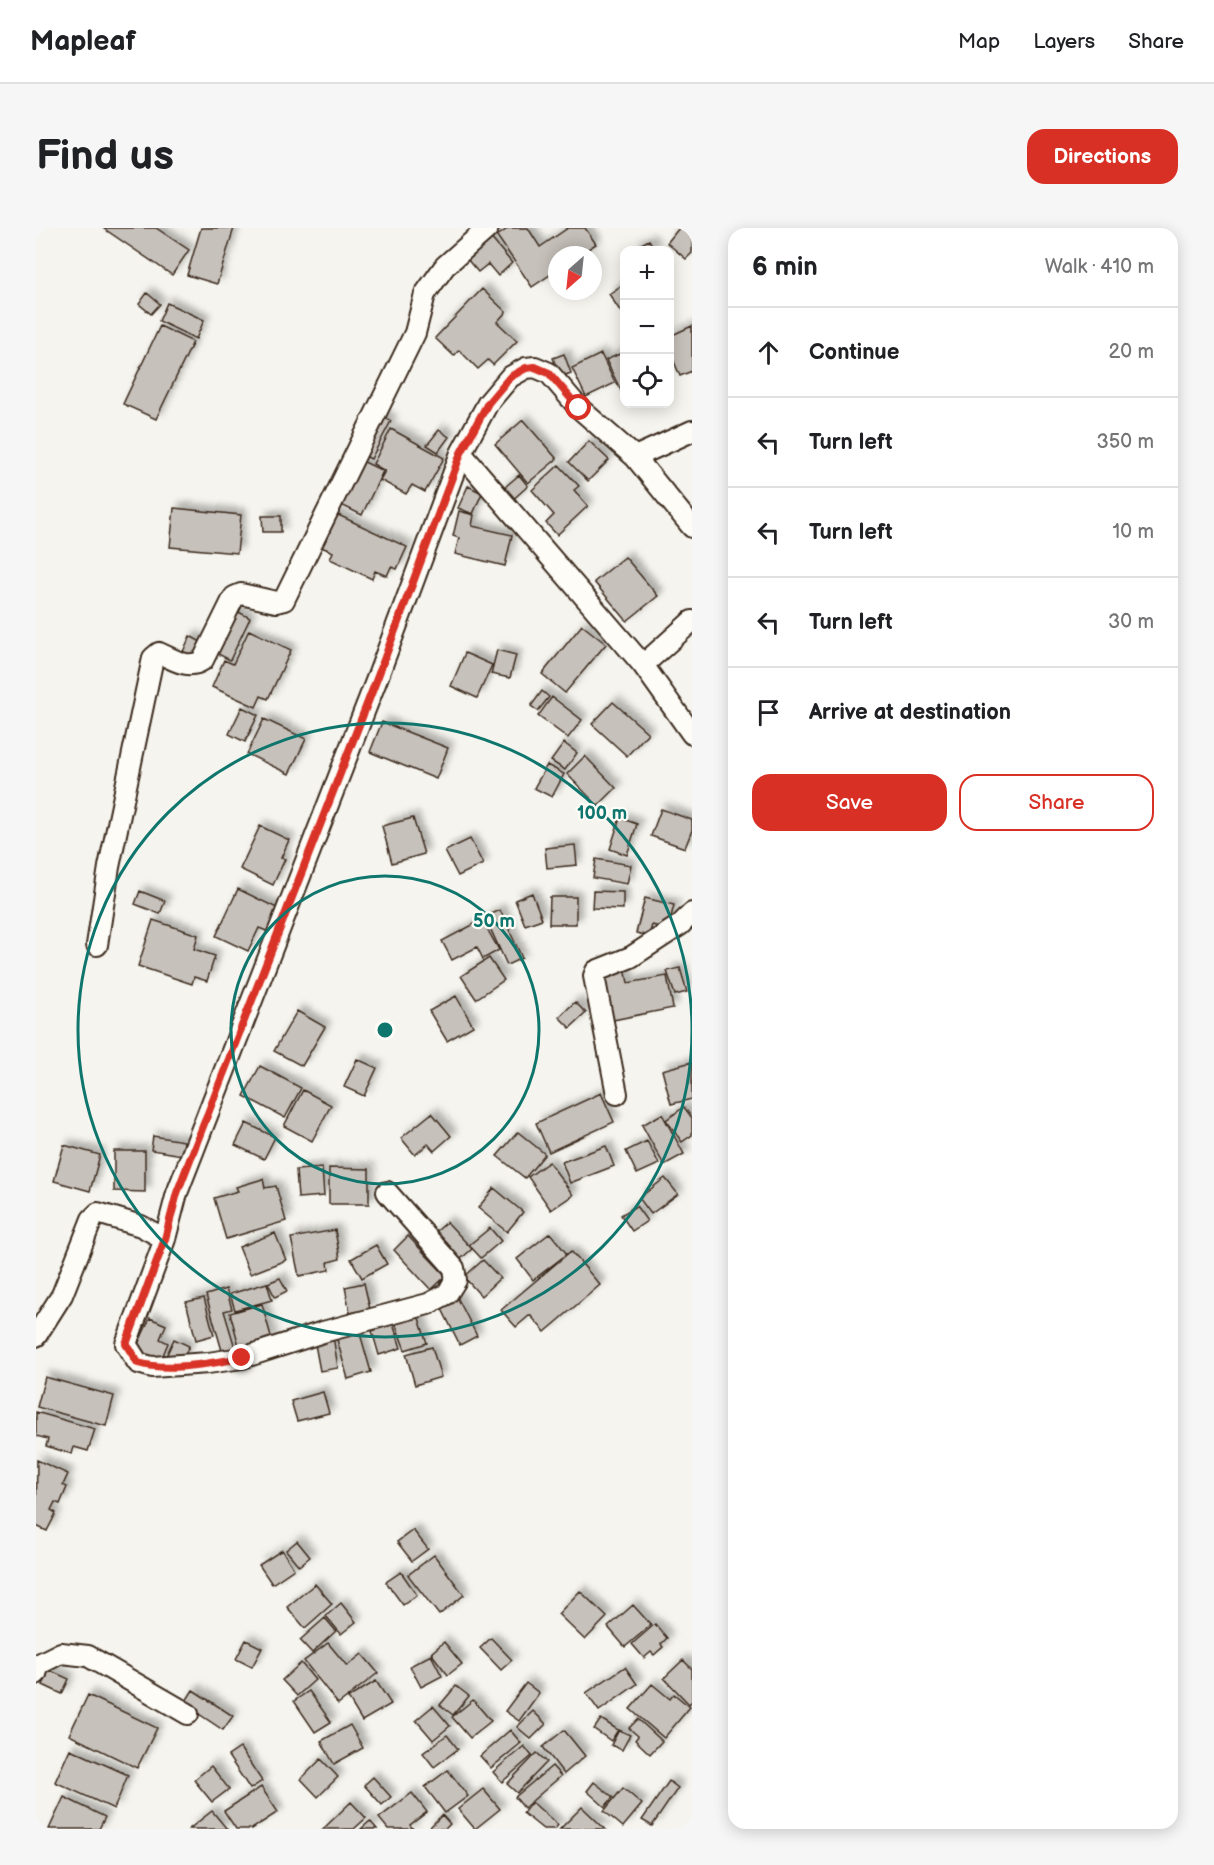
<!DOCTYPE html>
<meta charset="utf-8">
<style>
body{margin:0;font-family:"Balsamiq Sans",sans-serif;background:#f6f6f6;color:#202124}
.controls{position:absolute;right:18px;top:18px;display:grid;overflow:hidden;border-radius:12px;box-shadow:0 3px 15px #0003}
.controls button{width:54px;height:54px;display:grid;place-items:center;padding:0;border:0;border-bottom:2px solid #e0e0e0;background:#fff;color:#202124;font:30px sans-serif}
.compass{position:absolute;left:512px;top:18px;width:54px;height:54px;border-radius:50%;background:#fff;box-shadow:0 3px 15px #0003;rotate:207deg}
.stop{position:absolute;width:18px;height:18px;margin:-14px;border:4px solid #d93025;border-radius:50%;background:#fff}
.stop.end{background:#d93025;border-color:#fff;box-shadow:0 2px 6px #0008}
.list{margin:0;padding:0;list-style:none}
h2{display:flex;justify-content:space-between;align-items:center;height:78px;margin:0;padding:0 24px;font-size:26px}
h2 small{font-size:20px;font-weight:400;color:#757577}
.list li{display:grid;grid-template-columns:39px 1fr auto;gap:18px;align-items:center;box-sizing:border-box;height:90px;padding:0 24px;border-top:2px solid #e0e0e0}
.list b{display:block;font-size:22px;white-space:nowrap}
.list em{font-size:20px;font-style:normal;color:#757577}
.actions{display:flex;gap:12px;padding:18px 24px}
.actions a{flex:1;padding:14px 0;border:2px solid #d93025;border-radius:18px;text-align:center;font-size:21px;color:#d93025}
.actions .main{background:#d93025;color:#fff}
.icon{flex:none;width:33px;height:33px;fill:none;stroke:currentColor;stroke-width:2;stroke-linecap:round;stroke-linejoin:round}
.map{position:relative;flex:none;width:656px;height:1601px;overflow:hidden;border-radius:18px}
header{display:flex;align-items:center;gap:36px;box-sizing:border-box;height:84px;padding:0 30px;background:#fff;border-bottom:2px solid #e0e0e0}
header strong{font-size:28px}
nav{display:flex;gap:33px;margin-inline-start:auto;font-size:21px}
.intro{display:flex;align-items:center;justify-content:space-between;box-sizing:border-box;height:144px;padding:0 36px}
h1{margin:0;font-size:42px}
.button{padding:15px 27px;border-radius:18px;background:#d93025;color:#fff;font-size:21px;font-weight:700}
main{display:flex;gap:36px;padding:0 36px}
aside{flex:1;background:#fff;border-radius:18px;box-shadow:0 3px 15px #0003}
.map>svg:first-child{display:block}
.building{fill:#c7c1bb;stroke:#3b2a1e;stroke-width:1.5;filter:url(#shadow)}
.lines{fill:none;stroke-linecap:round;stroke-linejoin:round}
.minor-casing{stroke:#3b2a1e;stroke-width:24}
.minor{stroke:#fdfcf7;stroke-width:20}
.route{stroke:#d93025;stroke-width:8}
.ring{fill:none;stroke:#0f766e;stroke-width:3}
.centre{fill:#0f766e;stroke:#fdfcf7;stroke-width:3}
.ring-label{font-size:18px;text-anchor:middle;font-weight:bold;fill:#0f766e;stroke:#fdfcf7;stroke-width:4.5;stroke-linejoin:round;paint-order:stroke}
</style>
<header>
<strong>Mapleaf</strong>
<nav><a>Map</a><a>Layers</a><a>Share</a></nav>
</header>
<div class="intro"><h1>Find us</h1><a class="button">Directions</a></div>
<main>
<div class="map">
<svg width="656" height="1601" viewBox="0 0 656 1601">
<defs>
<filter id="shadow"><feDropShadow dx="5.5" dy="-5.5" stdDeviation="3" flood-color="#0004"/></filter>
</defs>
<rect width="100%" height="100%" fill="#f5f4ee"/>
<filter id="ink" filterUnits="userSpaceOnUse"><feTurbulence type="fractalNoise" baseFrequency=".0167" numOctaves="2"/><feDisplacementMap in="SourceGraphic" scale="12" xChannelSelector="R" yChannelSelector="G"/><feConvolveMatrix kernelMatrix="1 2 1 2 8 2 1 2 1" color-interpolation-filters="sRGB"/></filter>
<g filter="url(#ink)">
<path class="building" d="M67 0H120L153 22 136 47Z
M165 0H198L181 56 151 47Z
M473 0H492L504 19 532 0H549L560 16 543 27H521V42L496 59 461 8Z
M643 0H656V25L650 31 631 15Z
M454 9 476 35 462 48 452 36 442 44 430 30Z
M613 12 619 22H601L599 19Z
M588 56V89L573 66Z
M446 61 470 84 461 94 481 113 457 137 452 132 442 141 423 122 418 128 399 110Z
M111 65 124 76 115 86 103 76Z
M131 75 168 92 160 111 123 93Z
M124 98 157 114 120 191 87 176Z
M656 98V143L644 148 634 124V108Z
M588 124V169L570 132Z
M528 126 535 145 524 149 517 130Z
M565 126 579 155 550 169 536 140Z
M343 186 355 193 335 231 323 225Z
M487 192 521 231 492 255 459 216Z
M355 201 408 230 389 264 376 257 370 266 344 252 349 243 337 236Z
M403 202 413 209 402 224 391 217Z
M553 213 573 232 552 253 533 234Z
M322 231 347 243 326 287 301 275Z
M523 237 543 258 538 262 552 278 521 307 510 295 518 287 496 262Z
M483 247 492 258 473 275 463 264Z
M432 258 446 265 437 286 422 280Z
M138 280 205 287 201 325 134 319Z
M423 283 438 287 436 298 476 307 469 338 419 326 423 310 417 308Z
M298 285 371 319 361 341 355 339 351 348 339 343 336 351 294 331 297 324 283 318Z
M226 288H245V304H227Z
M589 329 622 368 591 393 558 354Z
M199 382 214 390 194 432 178 424Z
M546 397 570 416 529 465 506 446Z
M213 402 255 422 232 471 225 468 220 479 176 459 188 432 197 436Z
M154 408 165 414 157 431 146 426Z
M461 422 480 427 474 450 455 446Z
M429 425 456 437 441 470 415 458Z
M506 463 513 469 502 483 495 478Z
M516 469 546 492 532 510 502 488Z
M577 474 612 505 591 528 556 496Z
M206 479 222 487 209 514 193 506Z
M228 491 270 511 253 546 211 526Z
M346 494 412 520 400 551 334 524Z
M528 515 541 525 529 542 515 533Z
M549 528 580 560 562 578 531 546Z
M511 537 528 546 516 569 498 560Z
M625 581 656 592V602L649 620 615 608Z
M377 590 388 626 356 635 346 598Z
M584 590 601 596 591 627 574 621Z
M224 598 253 612 245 630 249 631 237 657 204 641Z
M434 611 447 636 422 648 409 623Z
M539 617 541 637 511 640 509 620Z
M560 631 595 637 591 656 557 650Z
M202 661 243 681 233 704 223 700 212 723 180 708Z
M104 663 129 673 124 686 99 676Z
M557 663 587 664V681L556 680Z
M496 665 506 691 489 697 479 672Z
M514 669H540V696H513Z
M609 670 638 677 632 701 616 697 613 708 600 705Z
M464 682 486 730 471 737 449 689Z
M117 692 162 707 158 721 179 728 171 753 158 749 156 756 102 738Z
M446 692 463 722 447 731 441 719 416 732 406 713Z
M453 730 468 752 440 771 425 748Z
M589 740 592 755 631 748 637 780 572 793 563 745Z
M644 740 651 764 639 767 631 743Z
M420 768 437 798 411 813 393 783Z
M539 774 550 785 534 800 523 789Z
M261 783 289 799 266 838 238 823Z
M321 831 341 840 328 868 308 859Z
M656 834V871L635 876 626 842Z
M224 838 265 860 249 890 208 868Z
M267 862 295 877 276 913 248 898Z
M565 865 578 894 513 924 500 895Z
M648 879 656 890V907L646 914 630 892Z
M396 885 415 908 398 923 392 916 379 927 365 910Z
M626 886 648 926 628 937 606 897Z
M210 895 239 909 228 931 199 917Z
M482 904 509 926 489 950 461 928Z
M117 908 148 913 146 927 115 922Z
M611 913 623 936 601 946 590 923Z
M28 917 64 927 54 963 18 953Z
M570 918 578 938 534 955 526 934Z
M78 923H109V964L78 963Z
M513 934 537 967 515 982 492 949Z
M286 940 288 968 262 970 260 942Z
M293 940 333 941V976H293Z
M629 950 642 966 615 986 603 970Z
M227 951 229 960 240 958 250 993 190 1011 178 970 202 963 200 959Z
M458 960 487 984 471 1004 442 980Z
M600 978 611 993 596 1003 585 987Z
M411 994 436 1021 418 1037 393 1010Z
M454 1000 465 1013 445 1030 433 1017Z
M299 1002 304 1031 292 1034 293 1042 263 1048 255 1010Z
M239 1005 250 1032 214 1046 203 1019Z
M514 1005 531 1026 497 1052 481 1031Z
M372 1008 410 1048 395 1062 358 1022Z
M340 1017 351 1036 326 1050 315 1031Z
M535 1023 564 1057 509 1104 494 1087 480 1099 465 1082Z
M447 1032 464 1050 445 1068 428 1049Z
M244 1050 251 1063 239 1069 232 1055Z
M231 1055 236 1072 199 1082 194 1066Z
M328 1055 334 1081 314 1085 309 1059Z
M190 1061 196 1081 188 1083 200 1123 187 1126 170 1067Z
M420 1067 441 1108 424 1117 403 1075Z
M168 1070 178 1107 160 1112 150 1074Z
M226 1076 236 1112 204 1121 194 1085Z
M381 1084 391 1115 369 1122 358 1092Z
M114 1090 130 1097 124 1111 132 1115 123 1137 98 1125Z
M357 1096 365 1120 343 1127 336 1103Z
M323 1102 335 1144 312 1151 300 1108Z
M297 1108 302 1140 284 1143 278 1111Z
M138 1111 153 1118 145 1134 131 1126Z
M396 1119 405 1149 379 1157 370 1126Z
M9 1149 78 1168 70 1198 1 1179Z
M287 1164 293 1185 261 1193 255 1173Z
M0 1184 59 1201 52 1223 38 1219 36 1226 10 1218 12 1211 0 1208Z
M1 1232 32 1246 27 1257 31 1259 24 1276 19 1274 15 1282 20 1285 11 1303 0 1298Z
M377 1302 392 1321 376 1333 361 1314Z
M261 1313 274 1329 263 1338 250 1322Z
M246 1322 258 1341 236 1356 223 1337Z
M398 1327 428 1367 403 1387 372 1347Z
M365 1344 381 1367 367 1377 350 1354Z
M279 1356 296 1376 269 1400 251 1379Z
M544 1363 571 1389 549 1412 522 1386Z
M305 1375 320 1394 305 1406 290 1388Z
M597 1377 615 1397 589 1419 572 1399Z
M289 1390 300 1403 276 1425 264 1412Z
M619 1396 631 1410 625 1416 627 1419 618 1427 615 1424 608 1430 596 1416Z
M455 1410 476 1432 465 1442 444 1420Z
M210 1412 226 1420 216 1439 200 1431Z
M408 1414 426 1436 412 1447 395 1425Z
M292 1415 311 1438 326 1426 342 1445 302 1476 268 1433Z
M395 1427 406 1448 385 1459 374 1438Z
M647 1432 656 1441V1473L653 1476 628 1450Z
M265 1435 279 1452 261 1468 246 1452Z
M589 1439 601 1456 563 1483 550 1465Z
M13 1442 33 1451 26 1466 7 1457Z
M340 1453 355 1476 326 1493 312 1470Z
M490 1455 503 1465 483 1493 469 1483Z
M616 1456 634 1471 638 1466 654 1479 628 1510 594 1481Z
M420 1458 433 1468 417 1487 404 1477Z
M157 1462 197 1488 187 1502 148 1476Z
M273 1463 295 1494 279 1504 258 1473Z
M52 1467 121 1500 101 1540 33 1507Z
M437 1472 455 1493 434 1510 416 1489Z
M397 1478 414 1498 397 1512 380 1492Z
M497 1483 510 1496 495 1511 481 1499Z
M565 1491 582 1502 575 1513 558 1501Z
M602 1491 626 1513 614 1526 599 1512 602 1508 593 1500Z
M314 1497 327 1520 298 1536 285 1513Z
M474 1502 485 1515 455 1540 444 1528Z
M528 1502 549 1528 528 1546 507 1519Z
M583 1502 594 1507 586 1522 575 1517Z
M411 1507 422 1521 398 1539 387 1525Z
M488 1518 496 1528 466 1554 457 1544Z
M204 1520 226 1553 214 1561 192 1528Z
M34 1521 92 1547 78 1581 19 1554Z
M501 1525 511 1534 481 1565 471 1556Z
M285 1531 302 1549 282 1569 265 1551Z
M175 1538 193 1561 176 1574 158 1552Z
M516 1538 525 1548 488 1580 479 1569Z
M412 1542 432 1568 409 1585 389 1559Z
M337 1549 355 1569 346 1577 328 1557Z
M633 1553 642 1560 616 1598 606 1592Z
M558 1554 577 1569 569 1579 551 1563Z
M225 1559 242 1584 216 1601H200L188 1583Z
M587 1560 606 1576 587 1599 568 1583Z
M447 1561 464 1581 439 1601 422 1581Z
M376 1565 391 1584 374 1597 377 1601H352L343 1590Z
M28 1569 69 1589 63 1601H13Z
M315 1574 330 1590 318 1601H287Z
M496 1574 522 1597 519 1601H507L487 1585Z
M546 1579 569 1601H524Z
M176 1583 191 1601H153Z
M406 1587 414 1596 409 1601H392Z
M334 1593 341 1601H325Z"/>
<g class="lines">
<g class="minor-casing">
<path id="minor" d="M425 225 607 437 656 506
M599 229 656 203
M607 437 656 393
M61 717 73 639 117 430 123 425C139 432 152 442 167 432L198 369 205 366 240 374 248 372 379 105 389 66 409 38 452 0
M581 866 558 748 560 743 595 729 644 697 656 685
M351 964 418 1040 420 1052 411 1066 392 1076 287 1104 206 1130 172 1135 116 1139 102 1135 90 1116 129 1011 141 965 342 448 425 225 452 175 474 149 490 140 499 139 513 145 543 180 599 229 656 299
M0 1108 26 1067 56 991 62 985 105 998 129 1011
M0 1446 3 1436 25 1425 52 1428 152 1486"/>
</g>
<use href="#minor" class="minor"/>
</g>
</g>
<g class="lines" filter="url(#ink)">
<path class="route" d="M206 1130C175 1135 133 1144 102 1135L90 1116 129 1011 141 965 342 448 425 225 452 175 474 149 490 140 499 139 513 145 543 180"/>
</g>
<g class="ring">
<circle cx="349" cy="802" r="154"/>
<circle cx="349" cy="802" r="307"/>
</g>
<circle cx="349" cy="802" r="9" class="centre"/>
<g class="ring-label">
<text x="566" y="591">100 m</text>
<text x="458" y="699">50 m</text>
</g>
</svg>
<div class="controls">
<button>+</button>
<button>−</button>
<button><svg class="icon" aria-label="locate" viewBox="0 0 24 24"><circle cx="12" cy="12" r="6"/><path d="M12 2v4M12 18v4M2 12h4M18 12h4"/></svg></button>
</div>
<svg class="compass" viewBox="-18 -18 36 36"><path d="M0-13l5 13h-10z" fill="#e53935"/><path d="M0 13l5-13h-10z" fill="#757577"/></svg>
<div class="stop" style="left:543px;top:180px"></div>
<div class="stop end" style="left:206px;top:1130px"></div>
</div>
<aside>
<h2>6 min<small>Walk · 410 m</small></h2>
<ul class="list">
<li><svg class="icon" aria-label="ahead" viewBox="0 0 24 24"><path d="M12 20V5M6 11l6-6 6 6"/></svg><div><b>Continue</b></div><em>20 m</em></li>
<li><svg class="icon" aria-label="left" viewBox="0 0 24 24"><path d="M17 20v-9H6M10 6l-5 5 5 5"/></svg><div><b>Turn left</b></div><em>350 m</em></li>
<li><svg class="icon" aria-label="left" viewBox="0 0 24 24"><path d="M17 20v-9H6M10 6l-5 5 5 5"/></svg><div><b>Turn left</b></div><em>10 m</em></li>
<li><svg class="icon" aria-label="left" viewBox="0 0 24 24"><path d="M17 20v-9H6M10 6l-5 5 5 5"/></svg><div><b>Turn left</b></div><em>30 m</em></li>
<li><svg class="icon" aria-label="arrive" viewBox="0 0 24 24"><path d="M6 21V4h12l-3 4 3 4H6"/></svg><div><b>Arrive at destination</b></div></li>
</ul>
<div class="actions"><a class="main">Save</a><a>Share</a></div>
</aside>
</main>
